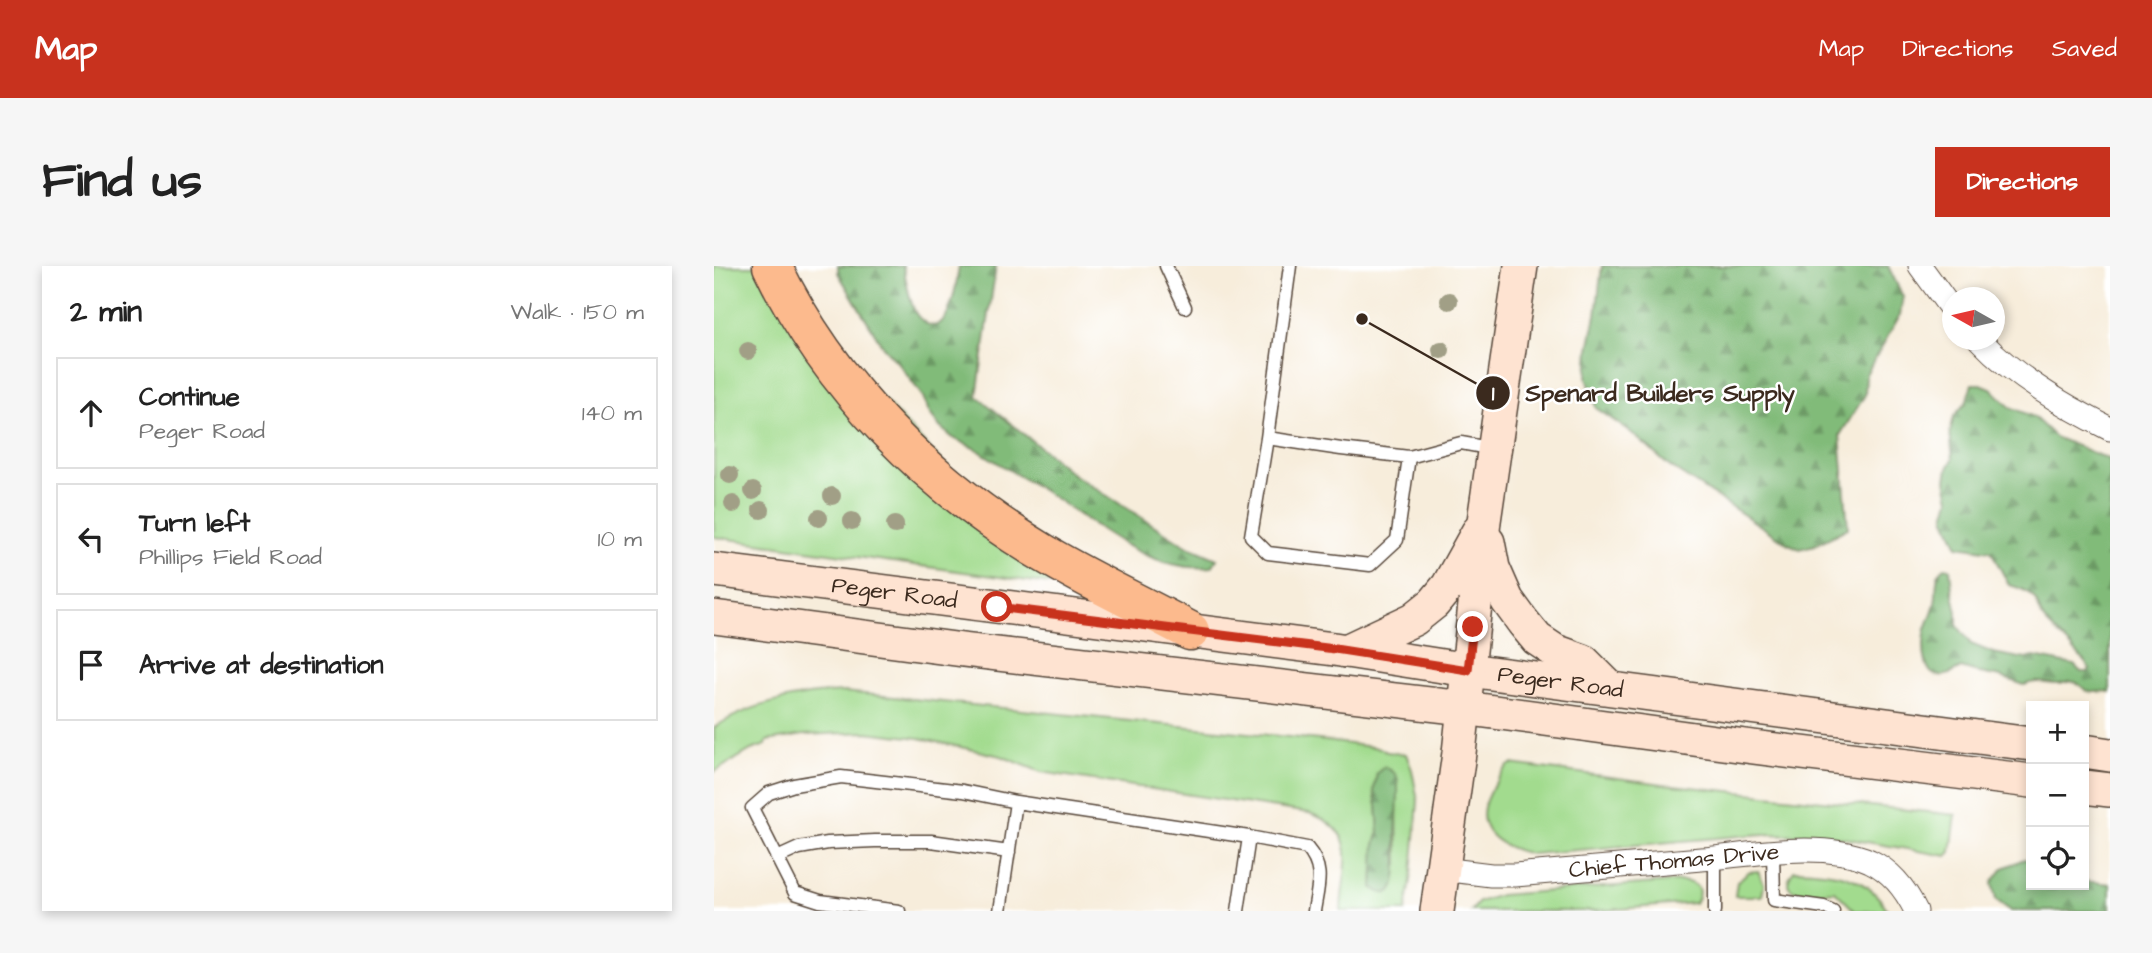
<!DOCTYPE html>
<meta charset="utf-8">
<style>
body{margin:0;font-family:"Architects Daughter",sans-serif;background:#f6f6f6;color:#222}
.controls{position:absolute;right:21px;bottom:21px;display:grid;overflow:hidden;border-radius:0px;box-shadow:0 4px 10px #0003}
.controls button{width:63px;height:63px;display:grid;place-items:center;padding:0;border:0;border-bottom:2px solid #e0e0e0;background:#fff;color:#222;font:35px sans-serif}
.compass{position:absolute;left:1228px;top:21px;width:63px;height:63px;border-radius:50%;background:#fff;box-shadow:0 4px 10px #0003;rotate:278deg}
.stop{position:absolute;width:21px;height:21px;margin:-16px;border:5px solid #c8321e;border-radius:50%;background:#fff}
.stop.end{background:#c8321e;border-color:#fff;box-shadow:0 2px 7px #0008}
.list{margin:0;padding:0;list-style:none}
h2{display:flex;justify-content:space-between;align-items:center;height:91px;margin:0;padding:0 28px;font-size:30px}
h2 small{font-size:23px;font-weight:400;color:#767676}
.list li{display:grid;grid-template-columns:46px 1fr auto;gap:21px;align-items:center;box-sizing:border-box;height:112px;margin:0 14px 14px;padding:0 14px;border:2px solid #e0e0e0;border-radius:0px}
.list b{display:block;font-size:26px;white-space:nowrap}
.list p{margin:0;font-size:23px;white-space:nowrap;color:#767676}
.list em{font-size:23px;font-style:normal;color:#767676}
.icon{flex:none;width:38px;height:38px;fill:none;stroke:currentColor;stroke-width:2;stroke-linecap:round;stroke-linejoin:round}
.map{position:relative;flex:none;width:1396px;height:645px;overflow:hidden;border-radius:0px}
header{display:flex;align-items:center;gap:42px;box-sizing:border-box;height:98px;padding:0 35px;background:#c8321e;color:#fff}
header strong{font-size:33px}
nav{display:flex;gap:38px;margin-inline-start:auto;font-size:24px}
.intro{display:flex;align-items:center;justify-content:space-between;box-sizing:border-box;height:168px;padding:0 42px}
h1{margin:0;font-size:49px}
.button{padding:18px 32px;border-radius:0px;background:#c8321e;color:#fff;font-size:24px;font-weight:700}
main{display:flex;gap:42px;padding:0 42px}
aside{flex:1;background:#fff;border-radius:0px;box-shadow:0 4px 10px #0003}
.map>svg:first-child{display:block}
.green{fill:#a2db8e;stroke:#6e8256;stroke-width:2;fill-rule:evenodd}
.forest{fill:url(#forest-firs);stroke:#5e724c;stroke-width:2}
.lines{fill:none;stroke-linecap:round;stroke-linejoin:round}
.lane-casing{stroke:#57473a;stroke-width:15}
.street-casing{stroke:#57473a;stroke-width:25}
.secondary-casing{stroke:#57473a;stroke-width:36}
.highway-casing{stroke:#57473a;stroke-width:41}
.lane{stroke:#fff;stroke-width:12}
.street{stroke:#fff;stroke-width:23}
.secondary{stroke:#fee3d1;stroke-width:33}
.highway{stroke:#fcba8d;stroke-width:38}
.tree{fill:#a19f86}
.route{stroke:#c8321e;stroke-width:9}
.labels{text-anchor:middle;dominant-baseline:central;stroke-width:5;stroke-linejoin:round;paint-order:stroke}
.street-label{font-size:23px;fill:#3b2a1e;stroke:#fff}
.leader{fill:none;stroke:#3b2a1e;stroke-width:2.5}
.callout-dot{fill:#3b2a1e;stroke:#fff;stroke-width:2.5}
.mark-label{font-size:21px;text-anchor:middle;font-weight:bold;fill:#fff}
.callout-label{font-size:24px;text-anchor:middle;font-weight:bold;fill:#3b2a1e;stroke:#fff;stroke-width:5;stroke-linejoin:round;paint-order:stroke}
</style>
<header>
<strong>Map</strong>
<nav><a>Map</a><a>Directions</a><a>Saved</a></nav>
</header>
<div class="intro"><h1>Find us</h1><a class="button">Directions</a></div>
<main>
<aside>
<h2>2 min<small>Walk · 150 m</small></h2>
<ul class="list">
<li><svg class="icon" aria-label="ahead" viewBox="0 0 24 24"><path d="M12 20V5M6 11l6-6 6 6"/></svg><div><b>Continue</b><p>Peger Road</p></div><em>140 m</em></li>
<li><svg class="icon" aria-label="left" viewBox="0 0 24 24"><path d="M17 20v-9H6M10 6l-5 5 5 5"/></svg><div><b>Turn left</b><p>Phillips Field Road</p></div><em>10 m</em></li>
<li><svg class="icon" aria-label="arrive" viewBox="0 0 24 24"><path d="M6 21V4h12l-3 4 3 4H6"/></svg><div><b>Arrive at destination</b></div></li>
</ul>
</aside>
<div class="map">
<svg width="1396" height="645" viewBox="0 0 1396 645">
<defs>
<pattern id="forest-firs" width="22" height="20" patternUnits="userSpaceOnUse" patternTransform="scale(1.75)"><rect width="22" height="20" fill="#81bb79"/><path d="M5 1l3.5 6h-7zM16 11l3.5 6h-7z" fill="#6b9863"/></pattern>
</defs>
<rect width="100%" height="100%" fill="#fff"/>
<filter id="ink" filterUnits="userSpaceOnUse"><feTurbulence type="fractalNoise" baseFrequency=".0143" numOctaves="2"/><feDisplacementMap in="SourceGraphic" scale="14" xChannelSelector="R" yChannelSelector="G"/><feConvolveMatrix kernelMatrix="1 2 1 2 8 2 1 2 1" color-interpolation-filters="sRGB"/></filter>
<filter id="wash" filterUnits="userSpaceOnUse"><feTurbulence type="fractalNoise" baseFrequency=".00686" numOctaves="4" result="noise"/><feDisplacementMap in="SourceGraphic" scale="28" xChannelSelector="R" yChannelSelector="G"/><feGaussianBlur stdDeviation="1.57" result="paint"/><feColorMatrix in="noise" values="0 0 0 0 0 0 0 0 0 0 0 0 0 0 0 0 0 1.4 0 .05"/><feComposite in="paint" operator="in"/></filter>
<g filter="url(#wash)">
<rect width="100%" height="100%" fill="#f7eddb"/>
<path class="green" d="M0 0H42L338 311 335 318 0 271Z
M130 426 605 474 666 482 673 486 692 488 698 504 704 535 698 608 692 645H627C628 601 650 567 595 547L327 506 287 490 205 472 152 466 90 469 53 475 52 479 37 484 0 506V462C33 438 90 427 130 426ZM661 531 683 536 684 598 661 595V578L665 566 663 539Z
M797 498 949 518 1242 549 1237 586 1233 590 1118 570 1049 568 818 588C780 580 753 560 780 519 785 512 789 503 797 498Z
M1080 604C1119 605 1153 608 1174 645H1141L1121 625C1107 626 1057 634 1080 604Z
M1044 605 1050 618 1048 630H1021L1023 616 1034 606Z
M968 615C982 617 990 622 981 637L880 645H757L765 636 786 629Z"/>
<path class="forest" d="M124 0H189C192 13 196 38 202 48 205 52 211 57 215 59 237 66 243 14 245 0H282L263 130 360 209 471 279 503 293 498 301C438 307 389 264 342 233 316 216 289 201 264 184L239 172 226 161 215 146 209 131 185 98 169 81 124 7Z
M888 0H1174L1189 31 1186 49 1152 108 1151 129 1126 169 1134 262 1101 279 1086 283 1073 277 955 200 919 168 882 142 873 111 875 83 882 49Z
M1258 118H1267L1277 122 1296 141 1320 151 1341 171 1396 194V426C1389 424 1382 427 1375 426 1369 423 1366 418 1361 416 1355 414 1350 418 1344 418 1330 418 1325 413 1310 419L1287 411 1260 406 1247 402C1242 404 1237 408 1232 409 1208 417 1208 378 1212 363 1215 354 1219 346 1221 337 1224 324 1219 309 1231 301L1236 302 1238 323 1243 346V359L1257 378 1279 387 1312 393 1320 391 1360 399 1367 406H1374L1376 403C1362 383 1347 372 1331 355 1325 348 1325 337 1319 331 1313 324 1303 321 1295 319L1277 285 1244 280 1231 251 1236 233 1232 214 1234 202 1239 193 1236 167 1240 150 1252 137Z
M670 501C675 503 680 505 683 511 686 519 682 560 682 571 682 586 690 645 659 622L661 578 665 566 663 539 660 524 663 507Z
M1310 593 1317 595V619H1370V615L1396 618V645H1297L1282 634 1278 617 1289 602Z"/>
</g>
<g filter="url(#ink)">
<g class="lines">
<g class="lane-casing">
<path id="lane" d="M452 0 471 41
M553 172 576 0
M695 191 627 183 553 172 537 270 554 287 656 299 683 274 695 191 747 177 780 183
M1059 585 1060 634 1110 641 1119 645
M63 592 85 582 114 577 161 575H217L295 586
M185 645 106 635 81 627 38 542 55 527 80 519 127 511 249 525 302 536
M286 645 302 536 535 571 593 582C611 603 604 619 600 645
M524 645 535 571
M1001 645V592"/>
</g>
<g class="street-casing">
<path id="street" d="M1206 0 1238 44
M1266 74C1302 112 1350 140 1396 163
M728 603 777 609H801C863 604 925 598 987 593 1037 589 1108 574 1156 595 1177 605 1192 624 1202 645"/>
</g>
<g class="secondary-casing">
<g id="secondary">
<path d="M774 276 779 302 793 334 809 356 823 373 841 385 869 395 896 422"/>
<path id="s1" d="M0 304 620 383 754 404 1317 478"/>
<path d="M0 351 249 384 750 442 1039 481 1317 515"/>
<path d="M632 385 700 353 720 337 734 320 764 266"/>
<path d="M1370 485 1396 489"/>
<path d="M1370 521 1396 524"/>
<path d="M723 645 745 487 770 255 807 0"/>
</g>
</g>
<g class="highway-casing">
<path id="highway" d="M58 0C117 122 215 219 331 288 378 316 428 339 476 365"/>
</g>
<use href="#lane" class="lane"/>
<use href="#street" class="street"/>
<use href="#secondary" class="secondary"/>
<use href="#highway" class="highway"/>
</g>
<g class="tree">
<circle cx="735" cy="35" r="9"/>
<circle cx="727" cy="84" r="9"/>
<circle cx="34" cy="85" r="9"/>
<circle cx="16" cy="209" r="9"/>
<circle cx="39" cy="225" r="9"/>
<circle cx="118" cy="230" r="9"/>
<circle cx="19" cy="238" r="9"/>
<circle cx="47" cy="244" r="9"/>
<circle cx="105" cy="252" r="9"/>
<circle cx="138" cy="255" r="9"/>
<circle cx="181" cy="259" r="9"/>
</g>
</g>
<g class="lines" filter="url(#ink)">
<path class="route" d="M283 341 621 383 754 404 759 361"/>
</g>
<g class="labels">
<g class="street-label">
<text stroke="none"><textPath href="#s1" startOffset="182">Peger Road</textPath></text>
<text stroke="none"><textPath href="#s1" startOffset="854">Peger Road</textPath></text>
<text transform="translate(960 595) rotate(-5)">Chief Thomas Drive</text>
</g>
</g>
<path class="leader" d="M648 53L779 127"/>
<g class="callout-dot">
<circle cx="648" cy="53" r="7"/>
<circle cx="779" cy="127" r="18"/>
</g>
<g class="mark-label">
<text x="779" y="134">1</text>
</g>
<g class="callout-label">
<text x="946" y="135">Spenard Builders Supply</text>
</g>
</svg>
<div class="controls">
<button>+</button>
<button>−</button>
<button><svg class="icon" aria-label="locate" viewBox="0 0 24 24"><circle cx="12" cy="12" r="6"/><path d="M12 2v4M12 18v4M2 12h4M18 12h4"/></svg></button>
</div>
<svg class="compass" viewBox="-18 -18 36 36"><path d="M0-13l5 13h-10z" fill="#e53935"/><path d="M0 13l5-13h-10z" fill="#767676"/></svg>
<div class="stop" style="left:283px;top:341px"></div>
<div class="stop end" style="left:759px;top:361px"></div>
</div>
</main>
